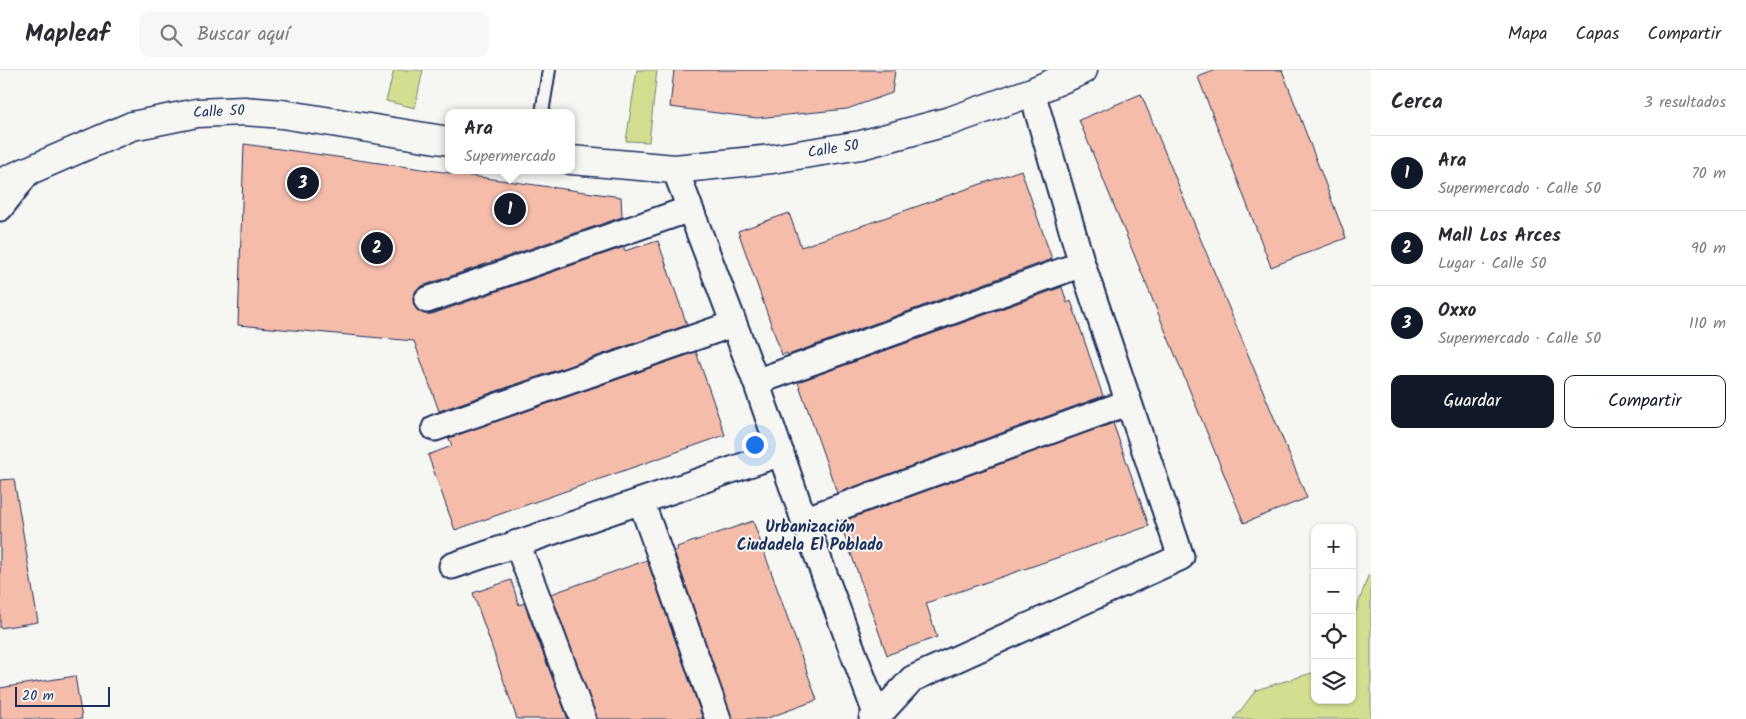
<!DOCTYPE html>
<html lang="es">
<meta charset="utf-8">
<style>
body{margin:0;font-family:Kalam,sans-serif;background:#f7f7f7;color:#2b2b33}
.controls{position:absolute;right:15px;bottom:15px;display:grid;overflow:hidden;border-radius:10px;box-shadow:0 1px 4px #0004}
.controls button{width:45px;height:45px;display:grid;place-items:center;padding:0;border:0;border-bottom:1px solid #e1e1e2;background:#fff;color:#2b2b33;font:25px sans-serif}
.scale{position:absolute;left:15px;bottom:12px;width:95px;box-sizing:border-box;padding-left:5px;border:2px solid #1b2f5e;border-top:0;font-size:14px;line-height:18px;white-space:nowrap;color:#1b2f5e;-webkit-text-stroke:4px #f6f6f2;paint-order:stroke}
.you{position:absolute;left:754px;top:374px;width:18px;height:18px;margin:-12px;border:4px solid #fff;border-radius:50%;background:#1a73e8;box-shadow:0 0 0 8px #1a73e833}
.badge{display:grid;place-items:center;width:32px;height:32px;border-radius:50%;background:#111827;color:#fff;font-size:16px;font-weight:700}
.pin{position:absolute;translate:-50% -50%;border:2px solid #fff;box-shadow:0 1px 5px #0006}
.popup{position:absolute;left:445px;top:39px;width:130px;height:65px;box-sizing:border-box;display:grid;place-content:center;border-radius:10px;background:#fff;filter:drop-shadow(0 1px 4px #0005);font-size:16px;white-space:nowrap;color:#7c7c81}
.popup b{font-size:19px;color:#2b2b33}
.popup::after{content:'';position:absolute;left:50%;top:100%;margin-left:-10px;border:10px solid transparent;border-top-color:#fff}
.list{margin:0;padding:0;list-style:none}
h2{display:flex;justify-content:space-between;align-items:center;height:65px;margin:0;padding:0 20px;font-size:21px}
h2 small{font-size:16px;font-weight:400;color:#7c7c81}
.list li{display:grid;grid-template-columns:32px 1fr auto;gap:15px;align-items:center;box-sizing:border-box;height:75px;padding:0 20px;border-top:1px solid #e1e1e2}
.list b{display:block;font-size:19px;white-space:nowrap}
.list p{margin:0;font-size:16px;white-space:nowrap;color:#7c7c81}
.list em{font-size:16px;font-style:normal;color:#7c7c81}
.actions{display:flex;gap:10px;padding:15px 20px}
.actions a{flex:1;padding:11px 0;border:1px solid #111827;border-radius:10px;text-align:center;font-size:18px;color:#111827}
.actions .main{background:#111827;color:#fff}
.icon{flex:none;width:28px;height:28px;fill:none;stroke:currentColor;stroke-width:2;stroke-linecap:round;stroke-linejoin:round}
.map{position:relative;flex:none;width:1371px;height:649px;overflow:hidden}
header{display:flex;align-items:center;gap:30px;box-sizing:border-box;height:70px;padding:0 25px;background:#fff;border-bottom:1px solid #e1e1e2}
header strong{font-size:24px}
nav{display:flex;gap:28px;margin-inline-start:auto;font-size:18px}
.search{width:350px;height:45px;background:#f7f7f7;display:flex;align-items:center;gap:12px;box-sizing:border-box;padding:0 18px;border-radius:10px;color:#7c7c81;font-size:19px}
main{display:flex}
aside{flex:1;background:#fff}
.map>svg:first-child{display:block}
.green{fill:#d3de91;stroke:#778678}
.building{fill:#f5bcaa;stroke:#1b2f5e}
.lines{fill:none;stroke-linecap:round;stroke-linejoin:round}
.service-casing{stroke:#1b2f5e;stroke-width:16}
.minor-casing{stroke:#1b2f5e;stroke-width:29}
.secondary-casing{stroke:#1b2f5e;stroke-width:31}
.service{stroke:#f6f6f2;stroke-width:12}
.minor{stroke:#f6f6f2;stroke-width:25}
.secondary{stroke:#f6f6f2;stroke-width:28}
.labels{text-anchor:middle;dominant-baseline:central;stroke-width:4;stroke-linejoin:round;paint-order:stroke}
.street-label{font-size:15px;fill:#1b2f5e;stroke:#f6f6f2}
.neighbourhood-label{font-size:16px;font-weight:bold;fill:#1b2f5e;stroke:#f6f6f2}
</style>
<header>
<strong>Mapleaf</strong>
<div class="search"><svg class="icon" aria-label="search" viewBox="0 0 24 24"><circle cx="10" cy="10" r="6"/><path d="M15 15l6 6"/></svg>Buscar aquí</div>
<nav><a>Mapa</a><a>Capas</a><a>Compartir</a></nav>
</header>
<main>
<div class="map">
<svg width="1371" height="649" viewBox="0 0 1371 649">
<rect width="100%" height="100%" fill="#f6f6f2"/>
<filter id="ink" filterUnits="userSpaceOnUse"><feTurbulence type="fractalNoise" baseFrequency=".02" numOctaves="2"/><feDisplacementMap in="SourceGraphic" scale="10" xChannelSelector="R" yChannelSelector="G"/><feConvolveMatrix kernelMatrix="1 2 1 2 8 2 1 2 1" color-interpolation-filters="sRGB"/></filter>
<g filter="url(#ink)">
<path class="green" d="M394 0H423L415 38 386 31Z
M637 0H657L649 72 626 71Z
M1371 505V649H1234L1256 620 1315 602V630H1352V552L1368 506Z"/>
<path class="building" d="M674 0H895L892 23 847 39 757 48 670 37Z
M1216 0H1282L1346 168 1271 197 1198 7Z
M1141 24 1307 428 1244 453 1079 50Z
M244 74 621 127 622 147 422 216 416 220 413 227 414 235 424 244H432L624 177V181L658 171 687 255 439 341 414 271 238 255Z
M1021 100 1052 189 788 285 787 283 782 285 738 161 789 143 801 177Z
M1062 217 1067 233 1071 231 1103 326 837 423 798 312Z
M696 282 725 365 455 460 428 385 452 376 449 368Z
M1113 353 1149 456 926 533 937 567 887 585 843 461 849 459 846 450Z
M14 409 38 552 0 558V410Z
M753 451 817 630 765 649H732L674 481 678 480 677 477Z
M647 490 703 649H597L551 524Z
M511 510 519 535 524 533 568 649H517L473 523Z
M75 606 82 649H0V618Z"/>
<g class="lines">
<g class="service-casing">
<path id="service" d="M542 43 549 0"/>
</g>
<g class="minor-casing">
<path id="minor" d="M675 99 756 312 804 450 878 649
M0 138 28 102
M427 230 690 139
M756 312 1082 194
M435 358 733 254
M641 431 718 649
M804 450 1127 333
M517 473 583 649
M452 496 781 383
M872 649 877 647 912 609 1181 487 1082 194 1032 22"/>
</g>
<g class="secondary-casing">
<g id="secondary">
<path id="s1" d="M571 90 675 99 772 89 861 75 950 51 1032 22 1083 0"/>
<path id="s2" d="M0 113 132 56 197 43 244 41 282 44 449 71"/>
</g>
</g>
<use href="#service" class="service"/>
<use href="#minor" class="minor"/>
<use href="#secondary" class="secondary"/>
</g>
</g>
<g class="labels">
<g class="street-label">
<text stroke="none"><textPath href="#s2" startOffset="232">Calle 50</textPath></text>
<text stroke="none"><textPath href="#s1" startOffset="264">Calle 50</textPath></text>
</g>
<g class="neighbourhood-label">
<text x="810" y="457">Urbanización<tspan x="810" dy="18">Ciudadela El Poblado</tspan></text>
</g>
</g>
</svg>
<div class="controls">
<button>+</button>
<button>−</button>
<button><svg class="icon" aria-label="locate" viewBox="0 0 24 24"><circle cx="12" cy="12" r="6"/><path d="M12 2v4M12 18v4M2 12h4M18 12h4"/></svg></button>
<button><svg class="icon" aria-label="layers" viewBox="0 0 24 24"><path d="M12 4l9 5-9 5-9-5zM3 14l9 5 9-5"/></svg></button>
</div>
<div class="scale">20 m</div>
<div class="you"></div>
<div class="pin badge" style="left:510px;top:139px">1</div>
<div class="popup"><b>Ara</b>Supermercado</div>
<div class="pin badge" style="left:377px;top:178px">2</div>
<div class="pin badge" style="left:303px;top:113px">3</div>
</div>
<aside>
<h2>Cerca<small>3 resultados</small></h2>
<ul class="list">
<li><span class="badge">1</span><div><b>Ara</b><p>Supermercado · Calle 50</p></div><em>70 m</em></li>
<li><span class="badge">2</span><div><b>Mall Los Arces</b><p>Lugar · Calle 50</p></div><em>90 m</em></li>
<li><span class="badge">3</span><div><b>Oxxo</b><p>Supermercado · Calle 50</p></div><em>110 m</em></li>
</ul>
<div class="actions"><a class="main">Guardar</a><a>Compartir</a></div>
</aside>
</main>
